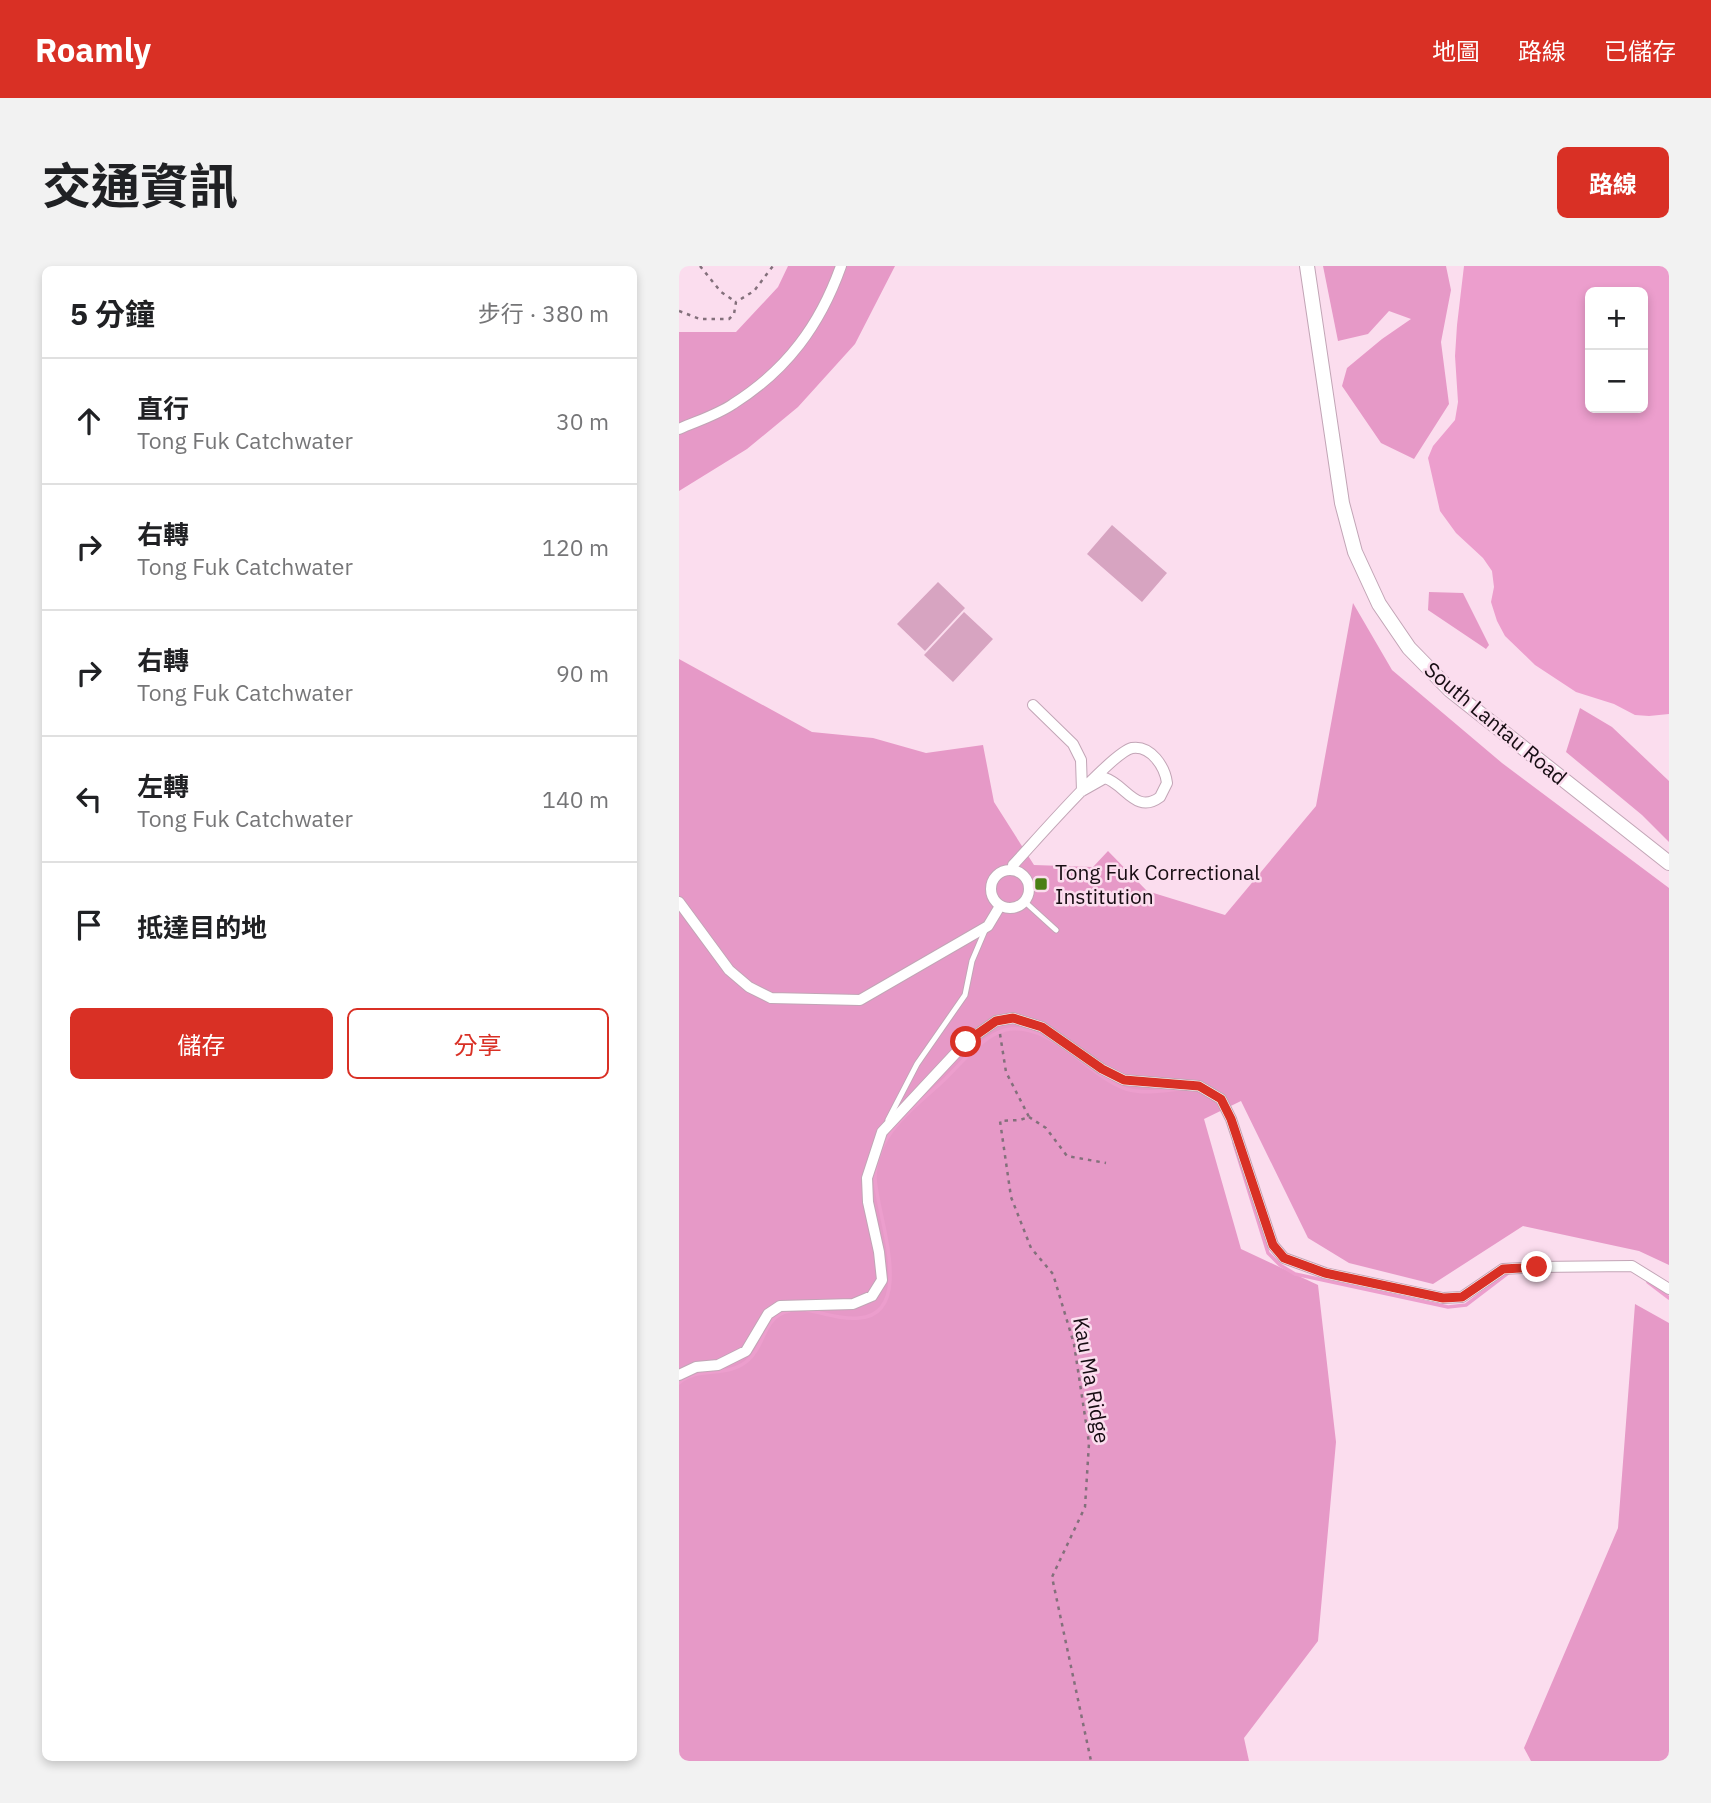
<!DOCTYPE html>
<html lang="zh-TW">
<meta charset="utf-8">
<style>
body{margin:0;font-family:"IBM Plex Sans","Noto Sans TC",sans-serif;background:#f2f2f2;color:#202124}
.controls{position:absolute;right:21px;top:21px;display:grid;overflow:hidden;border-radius:10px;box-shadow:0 4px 10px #0003}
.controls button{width:63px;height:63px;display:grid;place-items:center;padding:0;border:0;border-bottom:2px solid #e0e0e0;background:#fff;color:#202124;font:35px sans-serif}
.stop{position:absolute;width:21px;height:21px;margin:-16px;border:5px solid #d93025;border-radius:50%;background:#fff}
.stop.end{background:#d93025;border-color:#fff;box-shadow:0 2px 7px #0008}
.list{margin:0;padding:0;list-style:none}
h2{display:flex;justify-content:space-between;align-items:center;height:91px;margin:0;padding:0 28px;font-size:30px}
h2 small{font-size:23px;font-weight:400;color:#757577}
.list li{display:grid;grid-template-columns:46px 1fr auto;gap:21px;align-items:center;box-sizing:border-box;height:126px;padding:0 28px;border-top:2px solid #e0e0e0}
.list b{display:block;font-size:26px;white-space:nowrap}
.list p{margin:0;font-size:23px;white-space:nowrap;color:#757577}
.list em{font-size:23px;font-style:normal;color:#757577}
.actions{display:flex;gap:14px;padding:21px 28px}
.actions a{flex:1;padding:16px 0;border:2px solid #d93025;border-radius:10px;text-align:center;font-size:24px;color:#d93025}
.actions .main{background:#d93025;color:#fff}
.icon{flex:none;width:38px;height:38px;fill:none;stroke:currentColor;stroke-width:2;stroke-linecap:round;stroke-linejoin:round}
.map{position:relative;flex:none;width:990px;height:1495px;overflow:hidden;border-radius:10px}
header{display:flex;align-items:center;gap:42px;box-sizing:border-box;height:98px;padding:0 35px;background:#d93025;color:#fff}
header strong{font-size:33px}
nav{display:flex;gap:38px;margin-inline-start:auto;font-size:24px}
.intro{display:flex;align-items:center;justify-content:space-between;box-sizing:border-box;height:168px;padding:0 42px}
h1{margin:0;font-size:49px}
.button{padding:18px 32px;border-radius:10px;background:#d93025;color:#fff;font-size:24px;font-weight:700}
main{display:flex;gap:42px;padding:0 42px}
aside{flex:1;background:#fff;border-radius:10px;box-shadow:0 4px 10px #0003}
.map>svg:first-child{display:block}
.green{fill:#d7a4c1}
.forest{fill:#e699c7}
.water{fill:#ec9ecd;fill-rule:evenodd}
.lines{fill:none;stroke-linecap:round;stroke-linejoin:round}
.stream{stroke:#ec9ecd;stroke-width:3.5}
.lane-casing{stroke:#c2a5b6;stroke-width:7}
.street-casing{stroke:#c2a5b6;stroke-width:12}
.secondary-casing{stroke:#c2a5b6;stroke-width:16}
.path{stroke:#83707b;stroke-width:2.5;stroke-dasharray:3.5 5;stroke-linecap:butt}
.lane{stroke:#fff;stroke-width:5}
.street{stroke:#fff;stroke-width:10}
.secondary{stroke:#fff;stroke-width:14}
.route{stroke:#d93025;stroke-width:9}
.poi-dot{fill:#4a7f14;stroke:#fbddee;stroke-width:2.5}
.labels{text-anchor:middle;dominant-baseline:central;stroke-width:5;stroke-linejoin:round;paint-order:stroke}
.street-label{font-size:21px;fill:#170d13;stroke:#fbddee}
.poi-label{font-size:21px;fill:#170d13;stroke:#fbddee;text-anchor:start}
</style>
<header>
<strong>Roamly</strong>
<nav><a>地圖</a><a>路線</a><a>已儲存</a></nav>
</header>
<div class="intro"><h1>交通資訊</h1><a class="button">路線</a></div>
<main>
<aside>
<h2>5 分鐘<small>步行 · 380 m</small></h2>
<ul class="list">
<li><svg class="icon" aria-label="ahead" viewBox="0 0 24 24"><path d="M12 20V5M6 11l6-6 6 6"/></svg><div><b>直行</b><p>Tong Fuk Catchwater</p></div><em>30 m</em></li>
<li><svg class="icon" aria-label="right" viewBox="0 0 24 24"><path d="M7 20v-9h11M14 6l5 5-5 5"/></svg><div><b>右轉</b><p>Tong Fuk Catchwater</p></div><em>120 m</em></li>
<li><svg class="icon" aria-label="right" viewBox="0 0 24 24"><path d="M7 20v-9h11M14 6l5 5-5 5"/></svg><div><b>右轉</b><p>Tong Fuk Catchwater</p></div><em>90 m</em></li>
<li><svg class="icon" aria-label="left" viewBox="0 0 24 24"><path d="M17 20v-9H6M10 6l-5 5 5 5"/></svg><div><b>左轉</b><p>Tong Fuk Catchwater</p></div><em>140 m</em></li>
<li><svg class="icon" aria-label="arrive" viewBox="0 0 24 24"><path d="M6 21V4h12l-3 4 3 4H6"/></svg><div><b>抵達目的地</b></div></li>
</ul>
<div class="actions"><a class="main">儲存</a><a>分享</a></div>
</aside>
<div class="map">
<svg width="990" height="1495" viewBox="0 0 990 1495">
<rect width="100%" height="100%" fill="#fbddee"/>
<path class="green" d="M433 259 488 307 463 336 408 288Z
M259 316 286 342 246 385 218 358Z
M285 346 314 373 274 416 245 389Z"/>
<path class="forest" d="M109 0H216L176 78 119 141 68 183 0 225V66H57L99 21Z
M644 0H767L772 24 762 76 770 138 735 193 702 177 663 120 668 102 703 73 732 53 710 45 689 68 659 75Z
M750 326 784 327 810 379 807 383 749 344Z
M674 337 713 404 823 497 990 622V999L960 985 844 960 754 1018 670 997 629 972 562 835 525 853 562 983 639 1019 657 1176 639 1375 565 1472 570 1495H0V393L133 466 194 472 247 487 304 479 315 536 355 599 414 601 429 585 468 625 546 649 637 540Z
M901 442 933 461 990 515V576L963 549 887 486Z
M956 1038 990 1057V1495H852L845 1482 939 1262Z"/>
<path class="water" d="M785 0H990V448L970 450 956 449 935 438 897 426 856 399 826 370 818 355 812 336 815 321 813 305 804 292 777 267 761 245 749 192 754 180 776 154 779 136 776 90 778 59ZM911 26H964V142H911Z"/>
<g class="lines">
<path class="stream" d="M555 877 589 987 601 999 616 1008 769 1041 787 1039 829 1007
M969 1016 990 1032
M128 1044C144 1047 163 1054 180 1052 239 1048 196 943 196 911 196 904 198 896 200 890 209 859 243 835 265 814 282 798 303 770 326 764 371 754 408 810 447 823 464 828 483 825 500 823
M0 1117C17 1100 49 1112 68 1095 86 1081 84 1050 110 1045"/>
<g class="lane-casing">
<path id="lane" d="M345 635 377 664
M209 854 238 798 286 729 293 695 307 662"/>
</g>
<g class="street-casing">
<path id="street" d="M0 163C18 155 38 149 54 138 108 104 141 59 162 0
M354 439 394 478 402 494 403 525
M334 604V599C353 579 433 486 453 482 472 479 486 501 488 517L481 531C457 549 446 518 426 512L403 525
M312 623a19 19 0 1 1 38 0a19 19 0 1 1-38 0Z
M0 636 50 704 70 721 92 732 181 734 309 660 321 640
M0 1109 17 1101 39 1099 67 1085 89 1048 101 1040 174 1038 193 1030 203 1014 200 986 189 936 188 912 203 866 287 776 317 755 334 752 363 761 423 803 445 814 520 820 542 833 552 853 594 979 605 992 646 1007 764 1032 783 1031 824 1003 858 1001 953 1000 990 1023"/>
</g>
<g class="secondary-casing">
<path id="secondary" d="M628 0 663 237 676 286 700 338 730 382 771 424 990 597"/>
</g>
<path class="path" d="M21 0 42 26 57 36
M0 45 21 53H50L55 48 57 36 75 25 94 0
M321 768 327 806 350 851 341 854 321 855 332 931 352 982 374 1008 395 1078 410 1177 406 1241 373 1311 412 1495
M350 851 367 862 388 890 427 897"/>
<use href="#lane" class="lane"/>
<use href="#street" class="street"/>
<use href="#secondary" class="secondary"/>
</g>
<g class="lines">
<path class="route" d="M287 776 317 755 334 752 363 761 423 803 445 814 520 820 542 833 552 853 594 979 605 992 646 1007 764 1032 783 1031 824 1003 858 1001"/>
</g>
<rect class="poi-dot" x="355" y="611" width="14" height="14" rx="3.5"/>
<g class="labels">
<g class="street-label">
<text transform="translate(817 457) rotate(40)">South Lantau Road</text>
<text transform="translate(413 1114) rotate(80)">Kau Ma Ridge</text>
</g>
<g class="poi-label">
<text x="376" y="606">Tong Fuk Correctional<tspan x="376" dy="24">Institution</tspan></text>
</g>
</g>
</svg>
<div class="controls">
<button>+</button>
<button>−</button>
</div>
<div class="stop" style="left:287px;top:776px"></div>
<div class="stop end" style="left:858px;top:1001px"></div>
</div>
</main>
